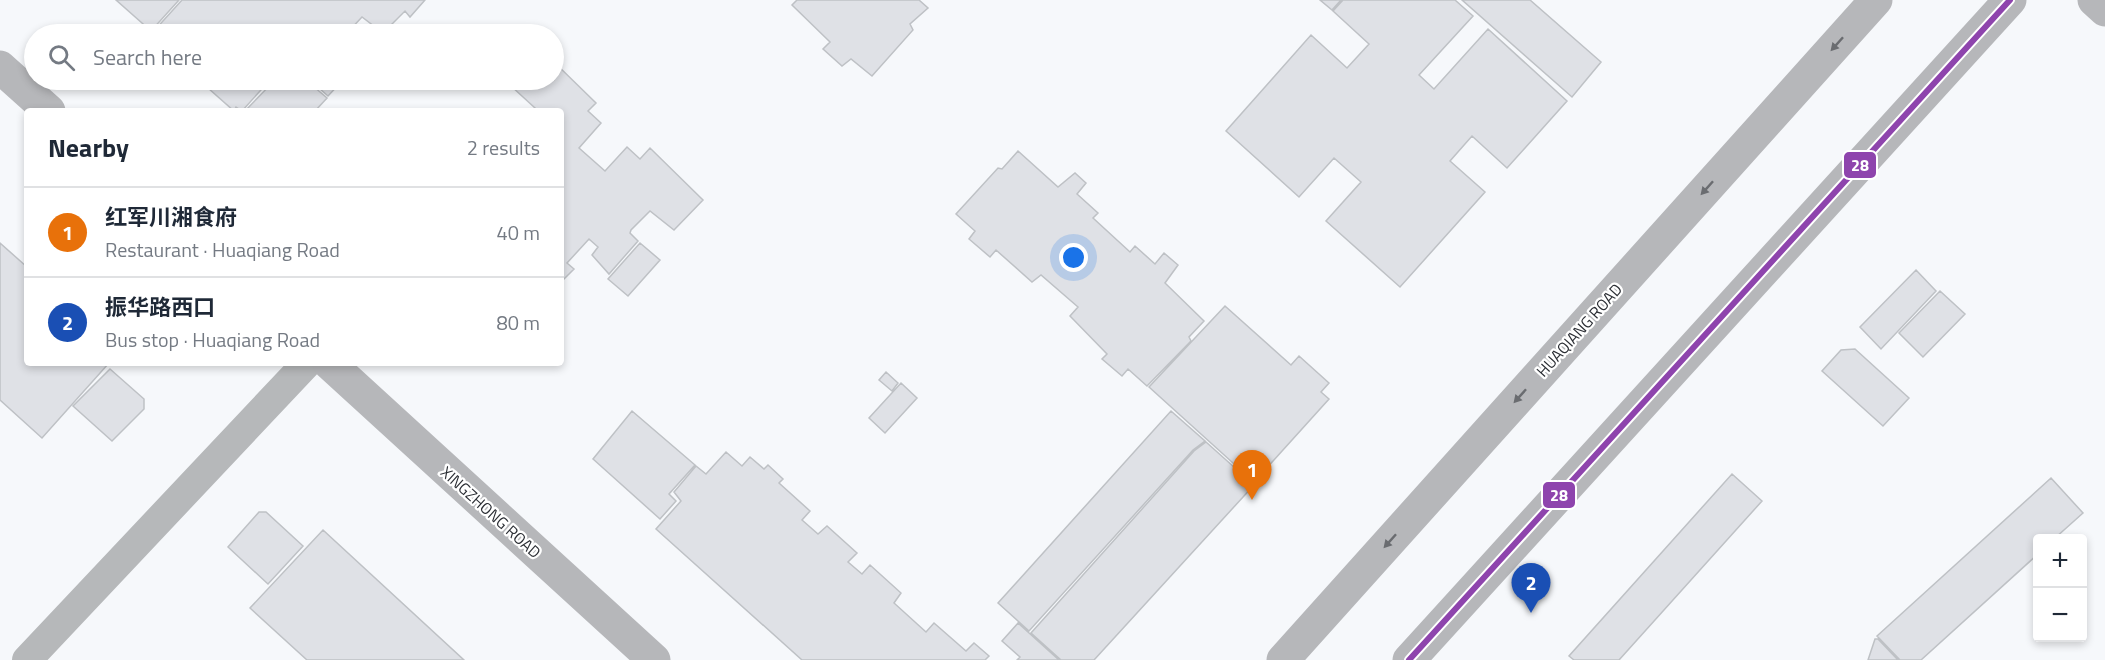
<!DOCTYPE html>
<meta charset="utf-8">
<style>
body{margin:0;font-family:"Titillium Web","Noto Sans SC",sans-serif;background:#f6f6f7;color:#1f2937}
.controls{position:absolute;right:18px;bottom:18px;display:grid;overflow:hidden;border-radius:6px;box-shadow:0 3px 9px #0003}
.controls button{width:54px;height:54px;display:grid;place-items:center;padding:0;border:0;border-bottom:2px solid #e0e1e3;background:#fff;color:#1f2937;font:30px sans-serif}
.you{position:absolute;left:1074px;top:258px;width:21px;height:21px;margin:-15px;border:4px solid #fff;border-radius:50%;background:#1a73e8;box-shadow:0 0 0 9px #1a73e833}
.badge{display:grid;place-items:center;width:39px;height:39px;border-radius:50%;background:#ea580c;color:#fff;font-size:20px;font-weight:700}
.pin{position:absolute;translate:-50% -50px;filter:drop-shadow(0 2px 3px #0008)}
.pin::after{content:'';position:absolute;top:32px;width:21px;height:18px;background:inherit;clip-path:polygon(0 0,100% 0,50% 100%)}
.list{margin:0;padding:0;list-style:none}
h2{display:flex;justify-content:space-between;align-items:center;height:78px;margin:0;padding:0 24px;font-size:26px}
h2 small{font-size:20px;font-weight:400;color:#747a83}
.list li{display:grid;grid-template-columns:39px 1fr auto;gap:18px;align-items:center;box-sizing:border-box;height:90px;padding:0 24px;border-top:2px solid #e0e1e3}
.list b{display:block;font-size:22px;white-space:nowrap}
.list p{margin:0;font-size:20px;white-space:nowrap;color:#747a83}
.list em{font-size:20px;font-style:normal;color:#747a83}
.icon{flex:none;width:33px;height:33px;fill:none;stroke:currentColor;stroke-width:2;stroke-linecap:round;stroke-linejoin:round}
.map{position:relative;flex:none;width:2105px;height:660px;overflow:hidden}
.search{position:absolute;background:#fff;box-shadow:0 3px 9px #0003;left:24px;top:24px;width:540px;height:66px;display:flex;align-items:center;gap:15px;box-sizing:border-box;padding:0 21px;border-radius:33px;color:#747a83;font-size:22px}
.panel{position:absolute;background:#fff;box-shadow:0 3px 9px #0003;left:24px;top:108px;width:540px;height:258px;border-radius:6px}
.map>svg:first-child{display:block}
.building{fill:#dfe1e6;stroke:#bec1c5;stroke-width:1.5}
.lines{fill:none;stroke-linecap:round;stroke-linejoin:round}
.lane{stroke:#b6b8ba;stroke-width:30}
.secondary{stroke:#b6b7ba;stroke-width:33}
.bus-1-casing{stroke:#fff;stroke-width:10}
.bus-1{stroke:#8e44ad;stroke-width:6}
.oneway{fill:#6a6c70}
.labels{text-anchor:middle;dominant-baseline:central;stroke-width:4.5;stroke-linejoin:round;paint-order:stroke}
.street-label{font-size:16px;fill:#2b2e34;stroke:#fff}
.line-badge{stroke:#fff;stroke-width:2}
.badge-label{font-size:16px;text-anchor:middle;font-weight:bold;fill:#fff}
</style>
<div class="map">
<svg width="2105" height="660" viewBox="0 0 2105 660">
<rect width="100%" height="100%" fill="#f6f8fb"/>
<path class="building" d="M116 0H179L151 31Z
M182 0H425L410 17 405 11 383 33 362 17 347 33 349 34H292L289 32 286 34H155L153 32Z
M797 0H919L928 8 910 24 913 30 872 76 851 59 842 66 823 49 830 42 792 5Z
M1320 0H1341L1332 10Z
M1343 0H1455L1473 16 1419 75 1434 89 1488 29 1567 101 1507 168 1472 136 1450 161 1485 192 1400 287 1326 221 1361 182 1334 158 1299 197 1226 131 1311 35 1347 68 1369 44 1333 11Z
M1462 0H1530L1601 62 1572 97Z
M554 62 596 103 588 111 601 123 579 148 605 171 627 147 640 159 650 148 703 200 674 230 650 211 631 230 630 233 638 241 609 274 592 255 598 247 589 239 567 263 574 269 561 282V111H532L535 108 511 86 516 80H554Z
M199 80H270L242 111 236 107 234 111Z
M275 80H306L327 98 315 111H245Z
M310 80H343L328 96Z
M1018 151 1058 187 1075 173 1086 183 1077 194 1098 213 1093 218 1130 252 1135 246 1155 264 1164 253 1178 265 1165 283 1204 321 1189 337 1191 341 1147 386 1128 369 1122 376 1102 359 1107 354 1070 316 1078 307 1041 275 1032 282 996 250 990 257 969 239 975 231 956 214 998 168 1002 169Z
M0 243 27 267V363H109L42 438 0 400Z
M640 243 660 260 628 296 608 279Z
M1916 270 1936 291 1881 349 1860 327Z
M1940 291 1965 314 1923 357 1899 333Z
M1225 306 1291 365 1299 356 1329 383 1321 392 1329 399 1254 482 1149 387Z
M1855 349 1909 398 1883 426 1822 371 1841 350Z
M110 369 144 399V409L112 441 73 406Z
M886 372 898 383 892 391 879 380Z
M901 383 917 398 885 433 869 418Z
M632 411 695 465 669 494 676 501 660 519 593 459Z
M1171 411 1205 441 1193 450 1029 631 998 603Z
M1206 442 1254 485 1094 660H1061L1031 633 1194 451Z
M726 452 742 466 750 457 764 469 768 465 783 479 779 483 810 511 802 520 818 534 827 526 857 553 848 562 862 574 870 565 901 593 894 603 926 632 934 623 966 651 974 643 989 656 985 660H802L656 529 681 501 674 492 696 466 706 474Z
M1732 474 1762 501 1619 660H1574L1569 656Z
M2051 478 2083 513 2055 538H2038V554L1921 660H1900L1877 636Z
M259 512H266L303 546 268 584 228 547Z
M323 530 464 660H307L250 608Z
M1018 623 1059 660H1017L1020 657 1002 641Z
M1875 639H1878L1898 660H1868Z"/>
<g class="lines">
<path class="lane" d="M27 660 307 363"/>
<path class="secondary" d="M2094 0 2105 10
M0 67 49 111
M329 363 654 660
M1283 660 1876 0
M1409 660 2010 0"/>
<g class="bus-1-casing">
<path id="bus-1" d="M1409 660 2010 0"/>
</g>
<use href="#bus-1" class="bus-1"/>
</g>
<defs><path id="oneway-solid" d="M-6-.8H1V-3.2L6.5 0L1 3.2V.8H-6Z" transform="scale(1.5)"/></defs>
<g class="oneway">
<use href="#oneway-solid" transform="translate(1837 44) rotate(132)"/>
<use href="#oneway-solid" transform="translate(1707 188) rotate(132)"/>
<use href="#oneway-solid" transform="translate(1520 396) rotate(132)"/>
<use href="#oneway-solid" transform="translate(1390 541) rotate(132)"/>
</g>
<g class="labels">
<g class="street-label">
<text transform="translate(1579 330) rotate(-48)">HUAQIANG ROAD</text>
<text transform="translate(491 512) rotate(42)">XINGZHONG ROAD</text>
</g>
</g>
<g class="line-badge">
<rect x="1843" y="151" width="34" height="28" rx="6" fill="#8e44ad"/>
<rect x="1542" y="481" width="34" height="28" rx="6" fill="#8e44ad"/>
</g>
<g class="badge-label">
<text x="1860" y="171">28</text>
<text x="1559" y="501">28</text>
</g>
</svg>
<div class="controls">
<button>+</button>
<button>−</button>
</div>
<div class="you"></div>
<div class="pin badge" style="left:1252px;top:500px;background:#e8710a">1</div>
<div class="pin badge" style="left:1531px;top:613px;background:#1a4fb4">2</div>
<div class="search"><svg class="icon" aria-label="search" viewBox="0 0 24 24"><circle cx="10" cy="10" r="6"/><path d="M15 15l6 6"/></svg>Search here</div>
<section class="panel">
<h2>Nearby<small>2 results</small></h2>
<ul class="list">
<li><span class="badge" style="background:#e8710a">1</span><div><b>红军川湘食府</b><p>Restaurant · Huaqiang Road</p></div><em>40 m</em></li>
<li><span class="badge" style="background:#1a4fb4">2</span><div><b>振华路西口</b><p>Bus stop · Huaqiang Road</p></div><em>80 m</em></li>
</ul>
</section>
</div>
